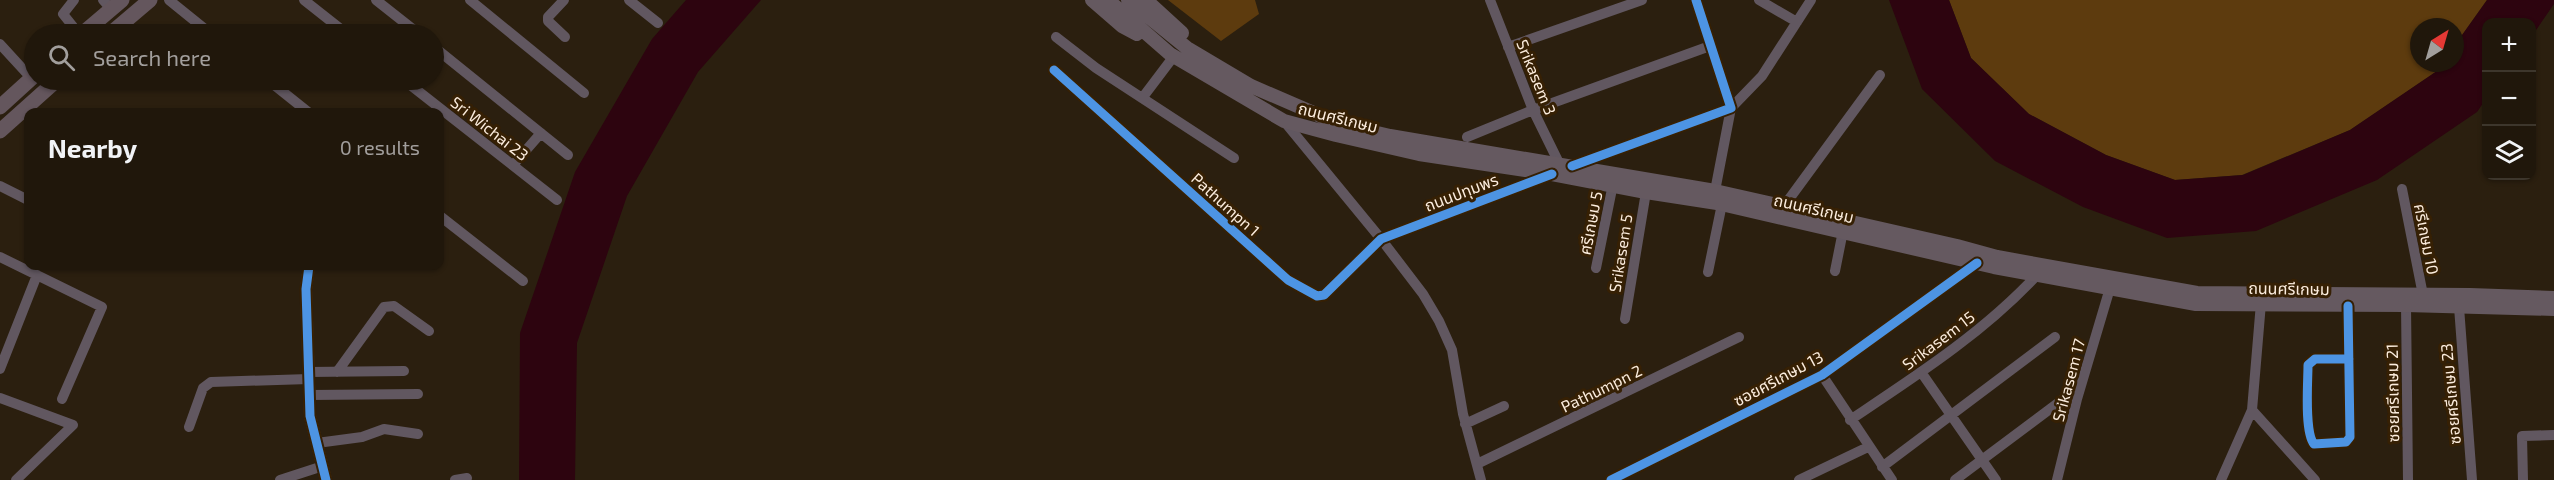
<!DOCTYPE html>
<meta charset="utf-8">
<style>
body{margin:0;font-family:"Exo 2","Noto Sans Thai",sans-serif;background:#2d2419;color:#f1f3f6}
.controls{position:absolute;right:18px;top:18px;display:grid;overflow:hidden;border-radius:12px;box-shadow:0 2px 4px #0004}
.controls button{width:54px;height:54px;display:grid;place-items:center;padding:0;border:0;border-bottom:2px solid #3d362c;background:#20170b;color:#f1f3f6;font:30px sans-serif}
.compass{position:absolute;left:2410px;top:18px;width:54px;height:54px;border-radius:50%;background:#20170b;box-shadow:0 2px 4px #0004;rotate:37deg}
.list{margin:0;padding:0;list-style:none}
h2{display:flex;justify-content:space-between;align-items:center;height:78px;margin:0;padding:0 24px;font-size:26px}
h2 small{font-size:20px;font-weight:400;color:#a29f9d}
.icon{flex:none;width:33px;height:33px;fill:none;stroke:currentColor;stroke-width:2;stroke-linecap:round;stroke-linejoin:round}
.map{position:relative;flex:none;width:2554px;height:480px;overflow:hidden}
.search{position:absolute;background:#20170b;box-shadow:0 2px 4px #0004;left:24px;top:24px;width:420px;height:66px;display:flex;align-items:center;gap:15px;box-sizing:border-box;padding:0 21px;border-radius:33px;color:#a29f9d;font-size:22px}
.panel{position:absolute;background:#20170b;box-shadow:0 2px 4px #0004;left:24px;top:108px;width:420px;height:162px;border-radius:12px}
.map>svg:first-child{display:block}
.green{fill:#5d3b0e}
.water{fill:#2d040f}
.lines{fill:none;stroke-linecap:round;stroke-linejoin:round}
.minor{stroke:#615760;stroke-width:10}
.tertiary{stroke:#615760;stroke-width:12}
.secondary{stroke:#655960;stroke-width:14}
.primary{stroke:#64565d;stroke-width:15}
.cycleway-casing{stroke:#362004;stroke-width:13}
.cycleway{stroke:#4d94e3;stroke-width:9}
.labels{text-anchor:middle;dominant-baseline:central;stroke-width:6;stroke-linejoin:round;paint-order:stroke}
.street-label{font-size:16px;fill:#fcedde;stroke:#362004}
</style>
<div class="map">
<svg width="2554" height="480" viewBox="0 0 2554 480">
<rect width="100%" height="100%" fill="#2b1f0f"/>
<path class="green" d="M1168 0H1255L1259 14 1221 41Z
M1949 0H2487L2455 45V27H2419V63H2442L2437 71 2350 130 2242 175 2175 180 2106 155 2029 114 1971 58Z"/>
<path class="water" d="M686 0H761L698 72 627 196 577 343 575 480H519L520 333 575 172 652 39Z
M1889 0H1949L1971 58 2029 114 2106 155 2175 180 2243 175 2350 130 2437 71 2442 63H2455V45L2487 0H2554V4L2532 36V22H2486V99L2477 112 2377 180 2256 231 2167 238 2083 207 1995 161 1922 89Z"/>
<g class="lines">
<path class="minor" d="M74 0 63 14 79 34
M103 0 111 9
M169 0 211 34
M304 0 347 34
M376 0 419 34
M470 0 584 93
M564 0 548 17V21L565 37
M629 0 658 23
M1490 0 1533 110 1559 163
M1759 0 1797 22
M1056 37 1096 68 1234 158
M0 44 32 79
M434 47 568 155
M1508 47 1642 0
M1054 70 1288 280 1317 296 1324 295 1381 239 1552 174
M268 80 308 112
M404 80 557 200
M1143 97 1174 56
M1284 121 1381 239 1423 294 1439 321 1452 350 1463 414 1481 480
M1467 137 1533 110 1710 46
M513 165 541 133
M1572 166 1731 108 1696 0
M0 186 28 200
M2402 189 2423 295
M1715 191 1731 108 1762 76 1811 0
M1784 206 1880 75
M440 216 523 281
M0 257 102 307 62 399
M1596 268 1613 184
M1835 271 1843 231
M1708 272 1722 204
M2406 305 2408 480
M2348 306 2350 437 2346 442 2314 444C2304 432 2308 382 2308 365L2315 359H2349
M2459 307 2472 480
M1625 319 1646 192
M0 369 37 275
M308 372 404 371
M337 372 384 307 394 306 429 331
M1921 372 1996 480
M1822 375 1892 480
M310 395 418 394
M0 398 73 425 16 480
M2252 410 2315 480
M1850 420C1916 376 1983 333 2037 275
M1465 424 1504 406
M189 427 203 388 211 382 309 379
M317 443 362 437 384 429 418 434
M1477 464 1739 337
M1882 467 2055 337
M280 480 323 466
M455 480 467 478
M1611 480 1822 375 1977 263
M1799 480 1868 447
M1955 480 2062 400 2077 399
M2057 480 2077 399 2110 288
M2221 480 2252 410 2261 303
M2523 480 2522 436 2554 435"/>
<path class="tertiary" d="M309 266 306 289 310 416 326 480"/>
<path class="secondary" d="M1092 0 1122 26 1137 34
M1108 0 1170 54 1284 121 1336 135 1419 154 1552 174 1646 192 1717 203 1994 267 2196 304 2406 305 2554 309
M1128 0 1187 48 1251 86 1339 124 1390 136 1715 191 1957 246 1997 257 2197 293 2470 295 2554 298
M1146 0 1182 33"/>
<path class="primary" d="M82 34 122 0
M110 34 150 0
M0 107 34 76
M0 131 57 80"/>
<g class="cycleway-casing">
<path id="cycleway" d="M1054 70 1288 280 1317 296 1324 295 1381 239 1552 174
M1572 166 1731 108 1696 0
M309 266 306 289 310 416 326 480
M2348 306 2350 437 2346 442 2314 444C2304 432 2308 382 2308 365L2315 359H2349
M1611 480 1822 375 1977 263"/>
</g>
<use href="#cycleway" class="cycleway"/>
</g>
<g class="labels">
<g class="street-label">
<text transform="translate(1537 77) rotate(68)">Srikasem 3</text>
<text transform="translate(1338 117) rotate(14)">ถนนศรีเกษม</text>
<text transform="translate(490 128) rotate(38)">Sri Wichai 23</text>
<text transform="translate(1461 192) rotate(-21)">ถนนปทุมพร</text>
<text transform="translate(1226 204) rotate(42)">Pathumpn 1</text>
<text transform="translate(1814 208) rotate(13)">ถนนศรีเกษม</text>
<text transform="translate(1590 223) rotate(-79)">ศรีเกษม 5</text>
<text transform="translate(2427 239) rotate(79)">ศรีเกษม 10</text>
<text transform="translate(1620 253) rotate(-81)">Srikasem 5</text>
<text transform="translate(2289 288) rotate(1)">ถนนศรีเกษม</text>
<text transform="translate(1938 340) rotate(-37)">Srikasem 15</text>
<text transform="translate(1778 378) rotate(-28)">ซอยศรีเกษม 13</text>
<text transform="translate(2068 380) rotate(-75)">Srikasem 17</text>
<text transform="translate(1601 388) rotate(-26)">Pathumpn 2</text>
<text transform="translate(2392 393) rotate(-91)">ซอยศรีเกษม 21</text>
<text transform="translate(2450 394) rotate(-95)">ซอยศรีเกษม 23</text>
</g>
</g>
</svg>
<div class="controls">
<button>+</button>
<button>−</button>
<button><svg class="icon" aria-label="layers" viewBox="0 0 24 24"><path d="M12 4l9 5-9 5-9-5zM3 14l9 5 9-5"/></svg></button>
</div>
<svg class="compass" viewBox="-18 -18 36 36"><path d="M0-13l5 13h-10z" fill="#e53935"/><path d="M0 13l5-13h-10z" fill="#a29f9d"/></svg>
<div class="search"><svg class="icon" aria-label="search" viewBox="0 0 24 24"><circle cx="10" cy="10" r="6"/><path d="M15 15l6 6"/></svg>Search here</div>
<section class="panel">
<h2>Nearby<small>0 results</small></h2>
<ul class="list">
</ul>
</section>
</div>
